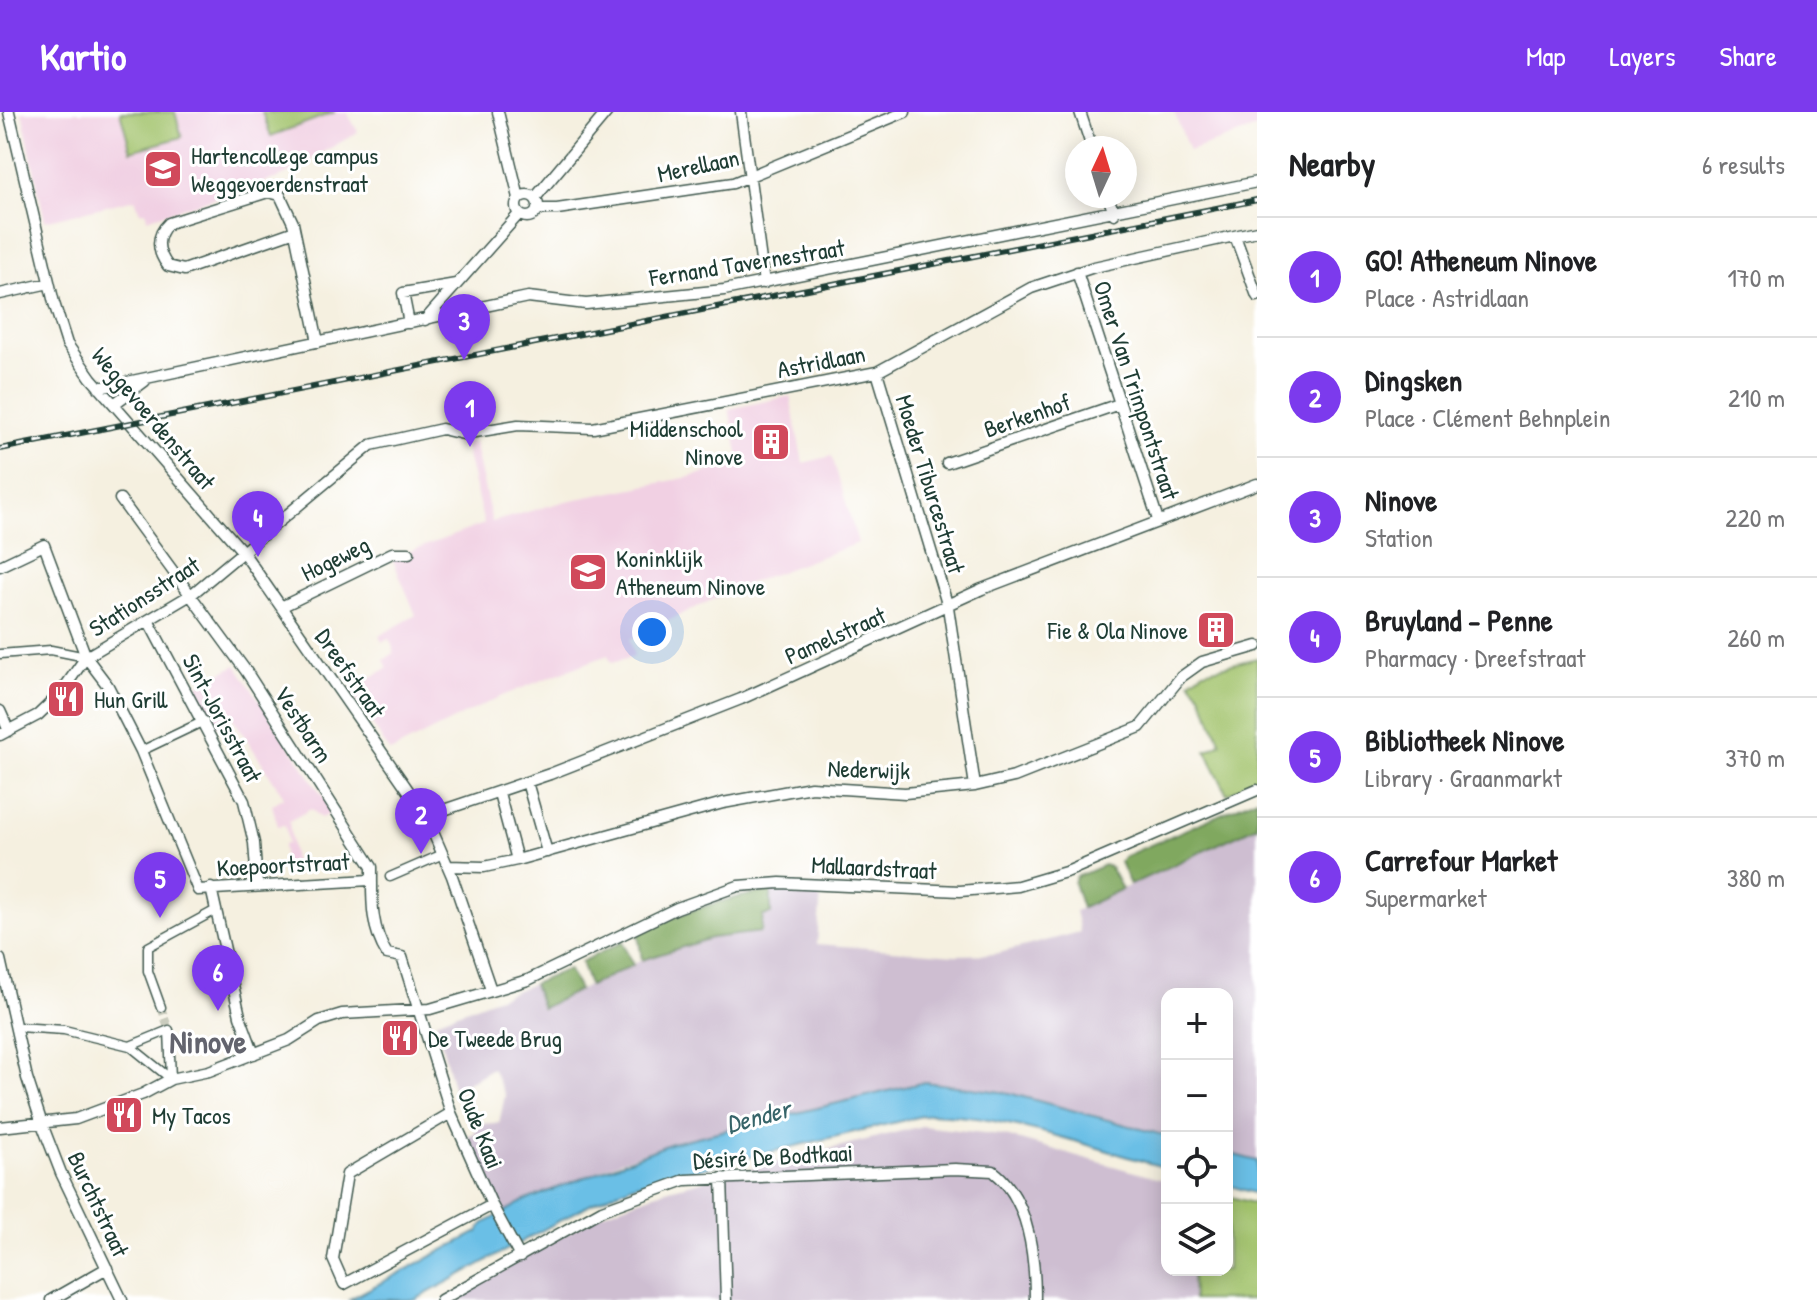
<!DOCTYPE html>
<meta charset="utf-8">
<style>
body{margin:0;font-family:"Patrick Hand",sans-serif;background:#f2f2f2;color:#202124}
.controls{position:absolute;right:24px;bottom:24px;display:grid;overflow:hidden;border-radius:16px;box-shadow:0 4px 20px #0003}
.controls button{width:72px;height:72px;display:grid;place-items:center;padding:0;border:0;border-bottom:2px solid #e0e0e0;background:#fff;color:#202124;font:40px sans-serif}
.compass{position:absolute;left:1065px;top:24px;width:72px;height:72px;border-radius:50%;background:#fff;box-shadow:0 4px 20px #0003;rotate:4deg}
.you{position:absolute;left:652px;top:520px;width:28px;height:28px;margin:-20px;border:6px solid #fff;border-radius:50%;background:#1a73e8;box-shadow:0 0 0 12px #1a73e833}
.badge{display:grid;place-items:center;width:52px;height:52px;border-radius:50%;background:#7c3aed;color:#fff;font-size:26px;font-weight:700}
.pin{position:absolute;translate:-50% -66px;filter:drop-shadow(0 2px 4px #0008)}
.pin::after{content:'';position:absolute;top:42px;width:28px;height:24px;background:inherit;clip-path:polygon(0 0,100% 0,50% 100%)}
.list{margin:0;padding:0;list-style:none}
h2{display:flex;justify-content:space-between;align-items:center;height:104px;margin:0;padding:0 32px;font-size:34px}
h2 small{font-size:26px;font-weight:400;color:#757577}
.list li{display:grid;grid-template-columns:52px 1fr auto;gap:24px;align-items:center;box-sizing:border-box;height:120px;padding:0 32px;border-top:2px solid #e0e0e0}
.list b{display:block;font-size:30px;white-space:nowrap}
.list p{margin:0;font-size:26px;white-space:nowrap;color:#757577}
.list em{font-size:26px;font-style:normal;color:#757577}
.icon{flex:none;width:44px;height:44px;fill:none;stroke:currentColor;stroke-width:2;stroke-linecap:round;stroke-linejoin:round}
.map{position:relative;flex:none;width:1257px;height:1188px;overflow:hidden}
header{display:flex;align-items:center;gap:48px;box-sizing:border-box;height:112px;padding:0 40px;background:#7c3aed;color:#fff}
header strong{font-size:38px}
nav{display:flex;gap:44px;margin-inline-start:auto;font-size:28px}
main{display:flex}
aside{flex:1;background:#fff}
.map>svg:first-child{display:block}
.built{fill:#f1d0e3}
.industrial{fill:#cebed1}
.green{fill:#a1c26b;stroke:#608050;stroke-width:2}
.forest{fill:#80a85f;stroke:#50724a;stroke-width:2}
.water{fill:#6abfe6;stroke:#447e8d;stroke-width:2}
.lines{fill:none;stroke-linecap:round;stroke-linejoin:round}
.pedestrian-tunnel{stroke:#caccbe;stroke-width:8;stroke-dasharray:8 4;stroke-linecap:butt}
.pedestrian-casing{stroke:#3f584e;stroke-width:11}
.minor-casing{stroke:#3f584e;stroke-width:13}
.pedestrian{stroke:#fff;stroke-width:8}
.minor{stroke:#fff;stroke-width:10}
.rail-casing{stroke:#1f3d34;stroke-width:6}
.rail{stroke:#fff;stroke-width:3;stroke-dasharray:9;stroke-linecap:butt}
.labels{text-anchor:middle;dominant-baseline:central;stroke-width:6;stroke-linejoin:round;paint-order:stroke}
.poi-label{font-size:24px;fill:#1f3d34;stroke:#fff;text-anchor:start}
.street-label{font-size:24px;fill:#1f3d34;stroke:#fff}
.water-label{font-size:26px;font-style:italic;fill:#366469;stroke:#fff}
.district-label{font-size:32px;font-weight:bold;fill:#63646e;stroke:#fff}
</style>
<header>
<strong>Kartio</strong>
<nav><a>Map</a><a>Layers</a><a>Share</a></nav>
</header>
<main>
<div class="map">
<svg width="1257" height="1188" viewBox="0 0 1257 1188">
<rect width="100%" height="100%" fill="#fff"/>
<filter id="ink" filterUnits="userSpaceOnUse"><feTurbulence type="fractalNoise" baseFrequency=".0125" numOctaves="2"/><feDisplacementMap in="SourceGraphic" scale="16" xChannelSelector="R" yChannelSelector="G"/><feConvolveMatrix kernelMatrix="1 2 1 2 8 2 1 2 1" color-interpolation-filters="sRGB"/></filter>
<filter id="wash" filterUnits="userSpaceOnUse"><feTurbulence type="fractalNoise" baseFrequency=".006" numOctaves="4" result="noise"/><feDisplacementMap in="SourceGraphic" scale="32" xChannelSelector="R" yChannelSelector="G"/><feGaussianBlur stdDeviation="1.8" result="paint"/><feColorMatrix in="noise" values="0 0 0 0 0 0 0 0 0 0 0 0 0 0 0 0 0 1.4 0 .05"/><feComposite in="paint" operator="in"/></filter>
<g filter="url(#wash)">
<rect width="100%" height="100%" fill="#f5f0e0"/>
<path class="built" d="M22 0H347L358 20 281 65 147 107 146 99 140 100 135 87 45 109Z
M1174 0H1257V16L1189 39Z
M790 284 803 351 832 344 858 431 741 474 630 527 634 545 611 551 608 543 560 561 497 586 390 640 349 577 388 556 384 548 394 541 392 533 389 527 382 530 379 524 416 503 392 446 484 412 464 331 474 330 492 410 566 389 690 365 740 350 729 297Z
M236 553 333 700 321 706 311 697 289 709 295 761 284 762 283 732H288L285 713 278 714 272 693 284 685 233 606 213 616 191 577Z"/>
<path class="industrial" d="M1257 714V1049L1227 1041V882H1167V1024L1009 981 925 970 672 1031 618 1050 504 1100 467 1024 475 1021 474 1012 499 1011 505 983 492 956 454 979 436 909 533 872 543 896 648 845 711 826 761 820 763 803 771 802V779L821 782 817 832 955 843 995 842 1080 820 1075 799Z
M922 1014 1002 1023 1167 1069V1158H1192L1193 1188H450L601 1102 665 1078Z"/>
<path class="green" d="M120 0H175L182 25 131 39Z
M262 0H335L271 24Z
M1257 546V669L1227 682 1206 639 1221 631 1201 583 1190 569 1204 559Z
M1227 1084 1257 1092V1188H1193L1192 1158H1227Z"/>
<path class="forest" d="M1257 686V714L1130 773 1120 750 1123 745Z
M1104 753 1110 755 1122 777 1082 796 1074 771 1076 765Z
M771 779V802L763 804 761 820 711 826 642 848 638 822C680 800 725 786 771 779Z
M622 830 633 853 589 874 581 850Z
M568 857 579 878 542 896 533 872Z"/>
<path class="water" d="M925 970 1009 981 1167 1024V1056C1089 1035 1011 1004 930 1002L632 1073 590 1092 415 1188H348L478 1120 483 1112 524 1089 672 1031Z
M1227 1041 1257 1049V1082L1227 1073Z"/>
</g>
<g filter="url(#ink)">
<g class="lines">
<path class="pedestrian-tunnel" d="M161 895 169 918"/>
<g class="pedestrian-casing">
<path id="pedestrian" d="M0 542 51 538 86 545
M141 639 204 609
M390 765 443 742
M161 895 148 859V835L216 798
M18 915 64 918 130 934 169 918 171 967
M130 934 171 967"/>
</g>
<g class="minor-casing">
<path id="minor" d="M9 0 54 191 67 232 91 266 243 440 426 704 452 764 491 878
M498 0 519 86
M741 0 764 171
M1080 0 1092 36
M516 94a11 11 0 1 1 22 0a11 11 0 1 1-22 0Z
M1108 84 1114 102
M535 86 607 0
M537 97H557L733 71 905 0
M292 120 184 158 168 154C157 140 155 124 169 111L268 80 280 83 293 111 318 230
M1235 124 1257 184
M1077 160 1158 408
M31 175 49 171
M0 182 27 176
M425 208 519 102
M409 211 403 181 456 172
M877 260 948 495 975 674
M99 276 528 185 586 192 724 178 1257 70
M114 292 145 269
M947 351 1119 292
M120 387 246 559 372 755C372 785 370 815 387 842L402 845 451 1001 492 1093 520 1145
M0 454 44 433 86 545 108 574 141 639 198 778 370 768
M281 495 392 441H409
M149 510 244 689 254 731 257 772
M0 599 9 619
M0 623 38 603 60 582 86 545 192 482 371 333 442 317 463 322 518 313 593 316 877 260 1031 176 1094 155 1257 119
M527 670 547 740
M499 681 517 748
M426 704 550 662 741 587 982 477 1257 372
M448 754 484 755 517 748 723 691 811 675 905 681 975 674 1014 665 1140 615 1181 565 1202 550 1257 534
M211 776 240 904 254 942
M0 847 27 966 42 1012 61 1061 122 1188
M451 1001 347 1062 333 1147 344 1172 492 1093
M0 1015 76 1007 143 982 171 967 209 959 289 928 319 909 342 902 430 897 528 868 677 796 738 774 780 771 960 779 1018 774 1069 759 1257 678
M722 1066 726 1188
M51 1188 107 1156
M441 1188 602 1098 685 1068 955 1057 993 1059C1029 1086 1035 1146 1035 1188"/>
</g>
<use href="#pedestrian" class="pedestrian"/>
<use href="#minor" class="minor"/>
<g class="rail-casing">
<path id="rail" d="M0 337 1257 88"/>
</g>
<use href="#rail" class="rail"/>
</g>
</g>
<defs>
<g id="school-square" transform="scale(2)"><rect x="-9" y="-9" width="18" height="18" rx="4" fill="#d1495b" stroke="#fff"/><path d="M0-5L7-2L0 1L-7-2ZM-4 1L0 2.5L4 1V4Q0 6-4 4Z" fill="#fff"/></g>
<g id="building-square" transform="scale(2)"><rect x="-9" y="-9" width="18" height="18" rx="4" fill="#d1495b" stroke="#fff"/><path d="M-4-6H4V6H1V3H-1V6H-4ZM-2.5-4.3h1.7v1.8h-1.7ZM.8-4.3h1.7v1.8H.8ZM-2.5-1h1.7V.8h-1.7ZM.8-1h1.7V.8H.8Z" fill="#fff"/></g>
<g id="restaurant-square" transform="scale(2)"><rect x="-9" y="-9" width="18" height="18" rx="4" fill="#d1495b" stroke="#fff"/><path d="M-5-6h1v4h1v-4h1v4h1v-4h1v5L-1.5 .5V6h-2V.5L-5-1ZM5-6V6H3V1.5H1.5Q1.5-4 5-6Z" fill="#fff"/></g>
</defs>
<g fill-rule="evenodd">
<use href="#school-square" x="163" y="57"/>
<use href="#building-square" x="771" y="330"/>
<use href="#school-square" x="588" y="460"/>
<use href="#building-square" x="1216" y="518"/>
<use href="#restaurant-square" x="66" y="587"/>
<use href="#restaurant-square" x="400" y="926"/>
<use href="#restaurant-square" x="124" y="1003"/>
</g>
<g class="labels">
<g class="poi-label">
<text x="191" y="43">Hartencollege campus<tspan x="191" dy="28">Weggevoerdenstraat</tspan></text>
<text x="743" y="316" text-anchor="end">Middenschool<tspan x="743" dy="28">Ninove</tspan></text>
<text x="616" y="446">Koninklijk<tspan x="616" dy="28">Atheneum Ninove</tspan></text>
<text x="1188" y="518" text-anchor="end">Fie &amp; Ola Ninove</text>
<text x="94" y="587">Hun Grill</text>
<text x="428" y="926">De Tweede Brug</text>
<text x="152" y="1003">My Tacos</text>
</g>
<g class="street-label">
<text transform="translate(698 53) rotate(-12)">Merellaan</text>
<text transform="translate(747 150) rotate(-9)">Fernand Tavernestraat</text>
<text transform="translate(821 249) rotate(-11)">Astridlaan</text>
<text transform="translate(1137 278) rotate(72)">Omer Van Trimpontstraat</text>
<text transform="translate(1027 303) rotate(-19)">Berkenhof</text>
<text transform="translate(154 306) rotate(50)">Weggevoerdenstraat</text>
<text transform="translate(931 372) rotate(73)">Moeder Tiburcestraat</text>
<text transform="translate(335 446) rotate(-26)">Hogeweg</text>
<text transform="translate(144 484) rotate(-33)">Stationsstraat</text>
<text transform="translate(835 523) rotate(-24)">Pamelstraat</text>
<text transform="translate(351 561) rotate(55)">Dreefstraat</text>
<text transform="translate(223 606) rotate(62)">Sint-Jorisstraat</text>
<text transform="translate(304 612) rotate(57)">Vestbarm</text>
<text transform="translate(869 657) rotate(2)">Nederwijk</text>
<text transform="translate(283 752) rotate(-3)">Koepoortstraat</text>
<text transform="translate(874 755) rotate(3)">Mallaardstraat</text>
<text transform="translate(481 1016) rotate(68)">Oude Kaai</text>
<text transform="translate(773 1044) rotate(-3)">Désiré De Bodtkaai</text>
<text transform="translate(99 1092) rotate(65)">Burchtstraat</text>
</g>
<g class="water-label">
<text transform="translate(758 1004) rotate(-15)">Dender</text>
</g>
<g class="district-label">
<text x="208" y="929">Ninove</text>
</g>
</g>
</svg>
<div class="controls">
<button>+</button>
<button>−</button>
<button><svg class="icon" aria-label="locate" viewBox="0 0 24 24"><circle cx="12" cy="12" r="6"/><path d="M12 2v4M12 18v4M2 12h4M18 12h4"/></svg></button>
<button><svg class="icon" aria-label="layers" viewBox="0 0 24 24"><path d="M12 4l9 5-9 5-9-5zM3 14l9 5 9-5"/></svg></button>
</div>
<svg class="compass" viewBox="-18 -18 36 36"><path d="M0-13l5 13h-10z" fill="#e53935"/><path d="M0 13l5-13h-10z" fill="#757577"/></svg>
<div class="you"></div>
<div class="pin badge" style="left:470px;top:335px">1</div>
<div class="pin badge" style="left:421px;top:742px">2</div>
<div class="pin badge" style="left:464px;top:248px">3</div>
<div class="pin badge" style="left:258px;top:445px">4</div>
<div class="pin badge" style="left:160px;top:806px">5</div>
<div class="pin badge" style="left:218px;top:899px">6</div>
</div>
<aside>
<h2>Nearby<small>6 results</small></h2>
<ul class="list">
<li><span class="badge">1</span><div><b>GO! Atheneum Ninove</b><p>Place · Astridlaan</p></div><em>170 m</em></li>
<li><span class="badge">2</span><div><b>Dingsken</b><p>Place · Clément Behnplein</p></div><em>210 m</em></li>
<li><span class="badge">3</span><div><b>Ninove</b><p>Station</p></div><em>220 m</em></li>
<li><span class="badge">4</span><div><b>Bruyland - Penne</b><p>Pharmacy · Dreefstraat</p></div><em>260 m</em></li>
<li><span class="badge">5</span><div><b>Bibliotheek Ninove</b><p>Library · Graanmarkt</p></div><em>370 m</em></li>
<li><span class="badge">6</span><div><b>Carrefour Market</b><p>Supermarket</p></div><em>380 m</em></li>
</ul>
</aside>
</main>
